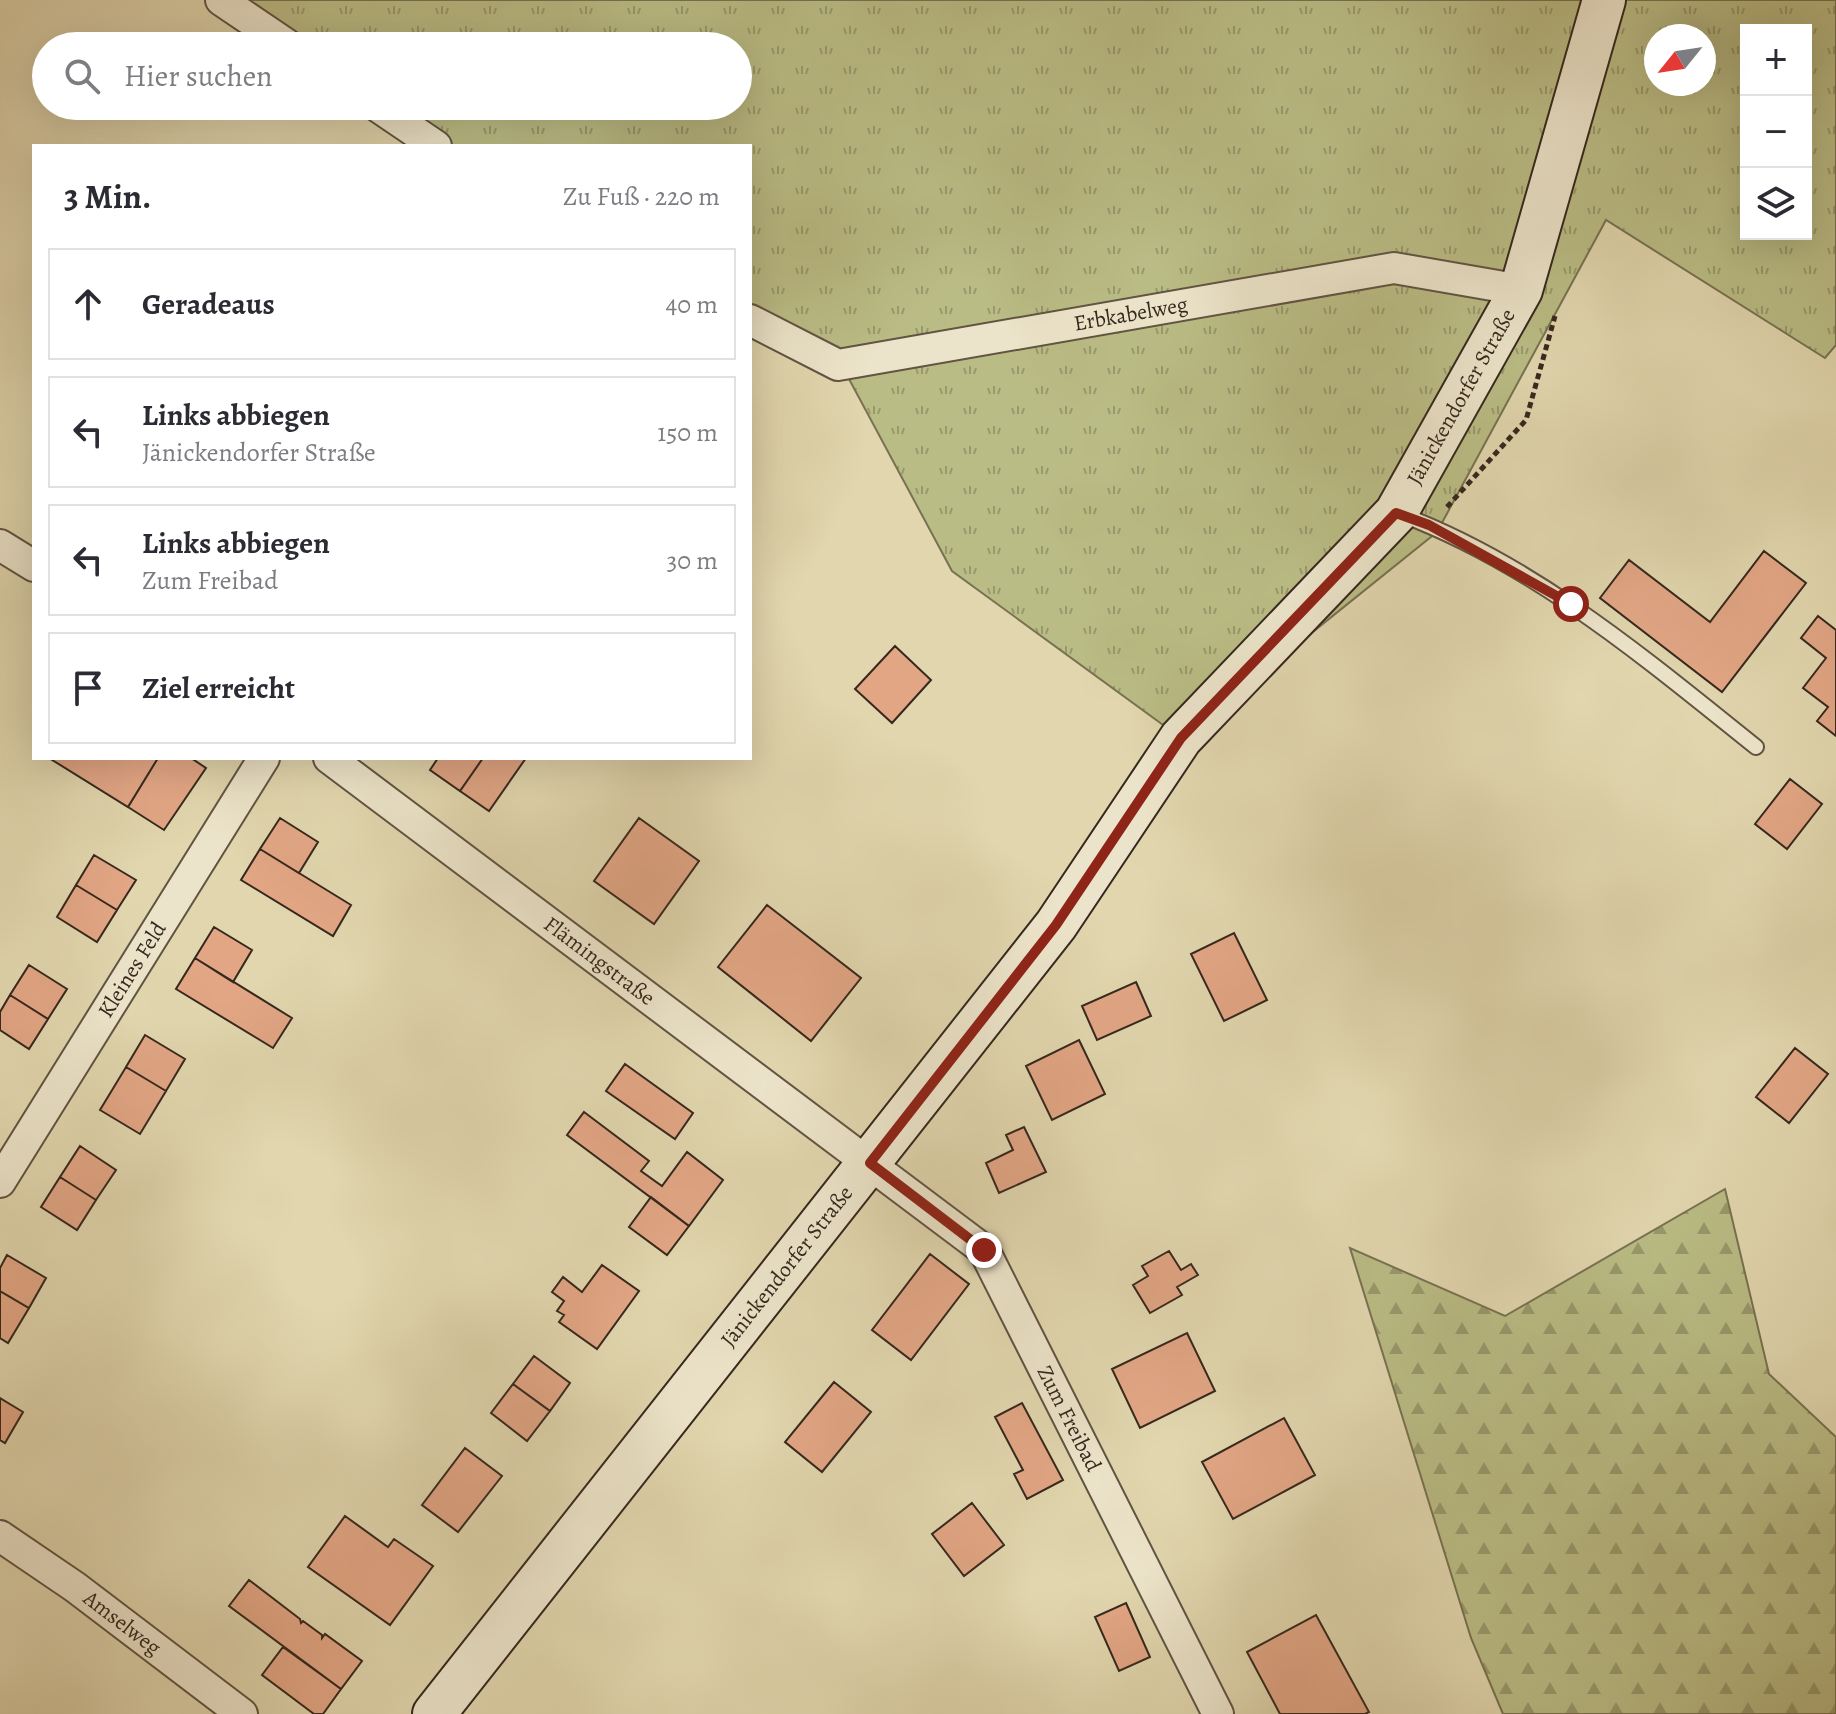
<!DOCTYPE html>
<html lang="de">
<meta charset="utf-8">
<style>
body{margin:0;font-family:Alegreya,serif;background:#f7f7f7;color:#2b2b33}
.controls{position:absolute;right:24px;top:24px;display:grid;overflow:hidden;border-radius:0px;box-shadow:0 8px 32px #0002}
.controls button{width:72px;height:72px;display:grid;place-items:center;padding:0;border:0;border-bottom:2px solid #e1e1e2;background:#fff;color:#2b2b33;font:40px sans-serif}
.compass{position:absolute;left:1644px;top:24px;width:72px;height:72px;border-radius:50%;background:#fff;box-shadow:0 8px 32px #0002;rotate:240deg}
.stop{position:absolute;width:24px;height:24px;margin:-18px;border:6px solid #8f2418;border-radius:50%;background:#fff}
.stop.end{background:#8f2418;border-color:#fff;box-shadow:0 2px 8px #0008}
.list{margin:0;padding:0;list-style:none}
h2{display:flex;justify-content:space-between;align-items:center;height:104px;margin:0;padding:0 32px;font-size:34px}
h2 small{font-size:26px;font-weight:400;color:#7c7c81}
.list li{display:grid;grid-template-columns:52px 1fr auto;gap:24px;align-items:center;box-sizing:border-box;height:112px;margin:0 16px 16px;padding:0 16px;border:2px solid #e1e1e2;border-radius:0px}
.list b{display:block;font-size:30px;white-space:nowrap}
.list p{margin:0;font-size:26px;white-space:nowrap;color:#7c7c81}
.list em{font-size:26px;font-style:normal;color:#7c7c81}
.icon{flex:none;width:44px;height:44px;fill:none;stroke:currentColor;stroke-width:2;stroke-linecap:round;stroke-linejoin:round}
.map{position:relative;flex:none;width:1836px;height:1714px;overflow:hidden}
.search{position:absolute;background:#fff;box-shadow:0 8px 32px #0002;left:32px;top:32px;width:720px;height:88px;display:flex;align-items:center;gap:20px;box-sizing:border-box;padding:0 28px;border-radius:44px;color:#7c7c81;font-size:30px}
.panel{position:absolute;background:#fff;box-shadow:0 8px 32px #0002;left:32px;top:144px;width:720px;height:616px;border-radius:0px}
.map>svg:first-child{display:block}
.grass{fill:url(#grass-tufts);stroke:#787252;stroke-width:2;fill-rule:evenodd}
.forest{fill:url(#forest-firs);stroke:#787252;stroke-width:2}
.building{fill:#e2a685;stroke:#36281e;stroke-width:2}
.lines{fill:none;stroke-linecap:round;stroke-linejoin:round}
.lane-casing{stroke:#615442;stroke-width:18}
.street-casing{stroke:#615442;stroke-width:34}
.secondary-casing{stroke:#36281e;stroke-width:46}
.path{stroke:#36281e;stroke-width:5;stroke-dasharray:6 4;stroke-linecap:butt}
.lane{stroke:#ece4ca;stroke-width:14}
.street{stroke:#ece4ca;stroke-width:30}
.secondary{stroke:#ece4ca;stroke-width:42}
.route{stroke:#8f2418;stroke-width:10}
.labels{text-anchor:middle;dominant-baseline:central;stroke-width:6;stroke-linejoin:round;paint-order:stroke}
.street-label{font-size:22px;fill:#36281e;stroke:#ece4ca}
</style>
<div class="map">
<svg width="1836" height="1714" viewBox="0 0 1836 1714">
<defs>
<pattern id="grass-tufts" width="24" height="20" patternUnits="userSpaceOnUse" patternTransform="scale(2)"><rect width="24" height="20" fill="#babc85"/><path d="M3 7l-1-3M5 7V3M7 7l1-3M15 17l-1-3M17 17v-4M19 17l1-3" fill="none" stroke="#98996c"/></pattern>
<pattern id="forest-firs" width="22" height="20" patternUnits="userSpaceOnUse" patternTransform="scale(2)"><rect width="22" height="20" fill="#babc85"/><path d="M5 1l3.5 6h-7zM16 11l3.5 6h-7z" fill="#98996c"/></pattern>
</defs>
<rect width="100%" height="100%" fill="#e1d6ae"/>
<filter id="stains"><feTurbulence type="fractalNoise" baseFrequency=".0025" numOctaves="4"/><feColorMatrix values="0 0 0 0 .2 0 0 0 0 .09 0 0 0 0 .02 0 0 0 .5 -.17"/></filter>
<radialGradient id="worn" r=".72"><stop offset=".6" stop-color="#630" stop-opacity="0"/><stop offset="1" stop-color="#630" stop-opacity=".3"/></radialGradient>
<path class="grass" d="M210 0H1836V345L1825 358 1606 220 1437 532 1181 738 952 571 834 351 750 317V146H445L381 106H738V46H284ZM1746 30H1806V234H1746ZM1656 36H1704V84H1656Z"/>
<path class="forest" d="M1725 1189 1769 1374 1836 1437V1714H1503L1471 1638 1350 1248 1505 1316Z"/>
<path class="building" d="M1764 551 1806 583 1722 692 1600 598 1629 560 1710 622Z
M1818 616 1836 630V736L1817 721 1828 707 1803 688 1826 658 1801 638Z
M895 646 931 680 892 723 855 689Z
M49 758H158L128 807Z
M158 758H191L206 768 164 830 128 807Z
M438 758H483L460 791 430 770Z
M483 758H526L489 811 460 791Z
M1790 779 1822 804 1787 849 1755 824Z
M280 818 318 842 299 873 260 849Z
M639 818 699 861 654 924 594 881Z
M260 849 351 905 333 936 241 880Z
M94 855 136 880 117 910 76 885Z
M76 885 117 910 97 942 57 917Z
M767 905 861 978 811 1041 718 967Z
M214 927 252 950 233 982 195 958Z
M1234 933 1267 1000 1224 1021 1191 954Z
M195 958 292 1018 273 1048 176 989Z
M29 965 67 989 48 1019 10 995Z
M1136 982 1151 1016 1097 1040 1082 1006Z
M10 995 48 1019 29 1049 0 1030V1012Z
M145 1035 185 1059 166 1091 126 1067Z
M1079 1040 1105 1094 1052 1120 1026 1066Z
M1795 1048 1828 1074 1789 1123 1756 1097Z
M625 1064 693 1113 675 1139 606 1091Z
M126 1067 166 1091 140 1134 100 1110Z
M584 1112 649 1161 641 1171 662 1186 687 1152 723 1180 689 1226 567 1135Z
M1024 1127 1046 1172 999 1193 986 1163 1013 1150 1006 1135Z
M80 1146 116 1170 96 1200 60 1177Z
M60 1177 96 1200 77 1230 41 1207Z
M651 1197 689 1226 667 1255 629 1227Z
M1169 1251 1181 1270 1191 1264 1198 1275 1177 1287 1182 1295 1150 1313 1133 1285 1148 1276 1142 1266Z
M930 1254 969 1284 911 1360 872 1330Z
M7 1255 46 1278 29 1308 0 1291V1268Z
M602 1265 639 1291 597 1349 559 1322 564 1315 557 1311 564 1301 552 1292 563 1277 582 1292Z
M0 1291 29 1308 8 1343 0 1338Z
M1187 1333 1215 1391 1140 1428 1112 1369Z
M534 1356 570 1383 550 1411 513 1384Z
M834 1382 871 1412 822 1472 785 1442Z
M513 1384 550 1411 527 1441 491 1413Z
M0 1398 23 1412 5 1443 0 1440Z
M1022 1403 1063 1480 1027 1499 1014 1474 1023 1470 995 1417Z
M1284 1418 1315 1475 1233 1519 1202 1462Z
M465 1448 502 1476 458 1532 422 1505Z
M972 1503 1004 1545 964 1576 932 1534Z
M345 1516 388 1547 394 1539 433 1566 390 1625 308 1567Z
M249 1580 300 1619 301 1623 303 1621 322 1635V1638L325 1634 362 1661 341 1689 229 1606Z
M1126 1603 1150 1657 1119 1671 1095 1617Z
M1316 1615 1369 1712 1365 1714H1280L1247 1652Z
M283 1647 341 1689 323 1714H314L262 1675Z"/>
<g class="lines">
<g class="lane-casing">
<path id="lane" d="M1400 514C1534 564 1646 659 1756 747"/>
</g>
<g class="street-casing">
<g id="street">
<path d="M221 0 289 46"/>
<path d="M377 106 436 146"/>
<path id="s1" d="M750 320 838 365 1394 268 1521 290"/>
<path d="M0 545 34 566"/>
<path id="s2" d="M329 758 984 1250 1218 1714"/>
<path id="s3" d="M0 1182 264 758"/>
<path id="s4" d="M0 1536 75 1587 242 1714"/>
</g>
</g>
<g class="secondary-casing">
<g id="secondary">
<path id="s5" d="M434 1714 1056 925 1181 738 1396 513 1521 290 1604 0"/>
</g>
</g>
<path class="path" d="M1447 507 1526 420 1555 316"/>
<use href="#lane" class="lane"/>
<use href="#street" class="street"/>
<use href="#secondary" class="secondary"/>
</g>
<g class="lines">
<path class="route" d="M984 1250 870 1163 1056 925 1181 738 1396 513 1429 525 1571 604"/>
</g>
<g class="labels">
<g class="street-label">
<text stroke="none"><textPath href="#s1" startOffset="396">Erbkabelweg</textPath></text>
<text stroke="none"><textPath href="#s5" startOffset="1674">Jänickendorfer Straße</textPath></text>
<text stroke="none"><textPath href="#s2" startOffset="338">Flämingstraße</textPath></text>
<text stroke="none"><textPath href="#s3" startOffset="250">Kleines Feld</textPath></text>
<text stroke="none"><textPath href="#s5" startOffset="570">Jänickendorfer Straße</textPath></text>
<text stroke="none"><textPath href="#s2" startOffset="1008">Zum Freibad</textPath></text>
<text stroke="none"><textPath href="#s4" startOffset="150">Amselweg</textPath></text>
</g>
</g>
<rect width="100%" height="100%" filter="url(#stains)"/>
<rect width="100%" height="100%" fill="url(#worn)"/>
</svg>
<div class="controls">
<button>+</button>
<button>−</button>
<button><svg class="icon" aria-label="layers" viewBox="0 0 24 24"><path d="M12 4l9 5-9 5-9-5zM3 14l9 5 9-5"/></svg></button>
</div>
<svg class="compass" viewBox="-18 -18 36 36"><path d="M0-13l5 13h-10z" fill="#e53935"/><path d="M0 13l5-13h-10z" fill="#7c7c81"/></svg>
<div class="stop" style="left:1571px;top:604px"></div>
<div class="stop end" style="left:984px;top:1250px"></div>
<div class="search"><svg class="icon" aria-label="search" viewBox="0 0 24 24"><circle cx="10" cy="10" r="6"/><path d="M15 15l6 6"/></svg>Hier suchen</div>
<section class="panel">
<h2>3 Min.<small>Zu Fuß · 220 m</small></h2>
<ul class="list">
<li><svg class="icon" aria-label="ahead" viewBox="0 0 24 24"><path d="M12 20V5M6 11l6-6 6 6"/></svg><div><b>Geradeaus</b></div><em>40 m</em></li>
<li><svg class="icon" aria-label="left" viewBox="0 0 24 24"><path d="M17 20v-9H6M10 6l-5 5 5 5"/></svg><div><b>Links abbiegen</b><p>Jänickendorfer Straße</p></div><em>150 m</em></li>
<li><svg class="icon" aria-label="left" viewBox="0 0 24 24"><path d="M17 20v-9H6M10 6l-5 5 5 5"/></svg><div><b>Links abbiegen</b><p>Zum Freibad</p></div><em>30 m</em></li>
<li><svg class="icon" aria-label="arrive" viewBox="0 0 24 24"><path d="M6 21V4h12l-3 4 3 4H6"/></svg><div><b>Ziel erreicht</b></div></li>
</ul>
</section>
</div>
